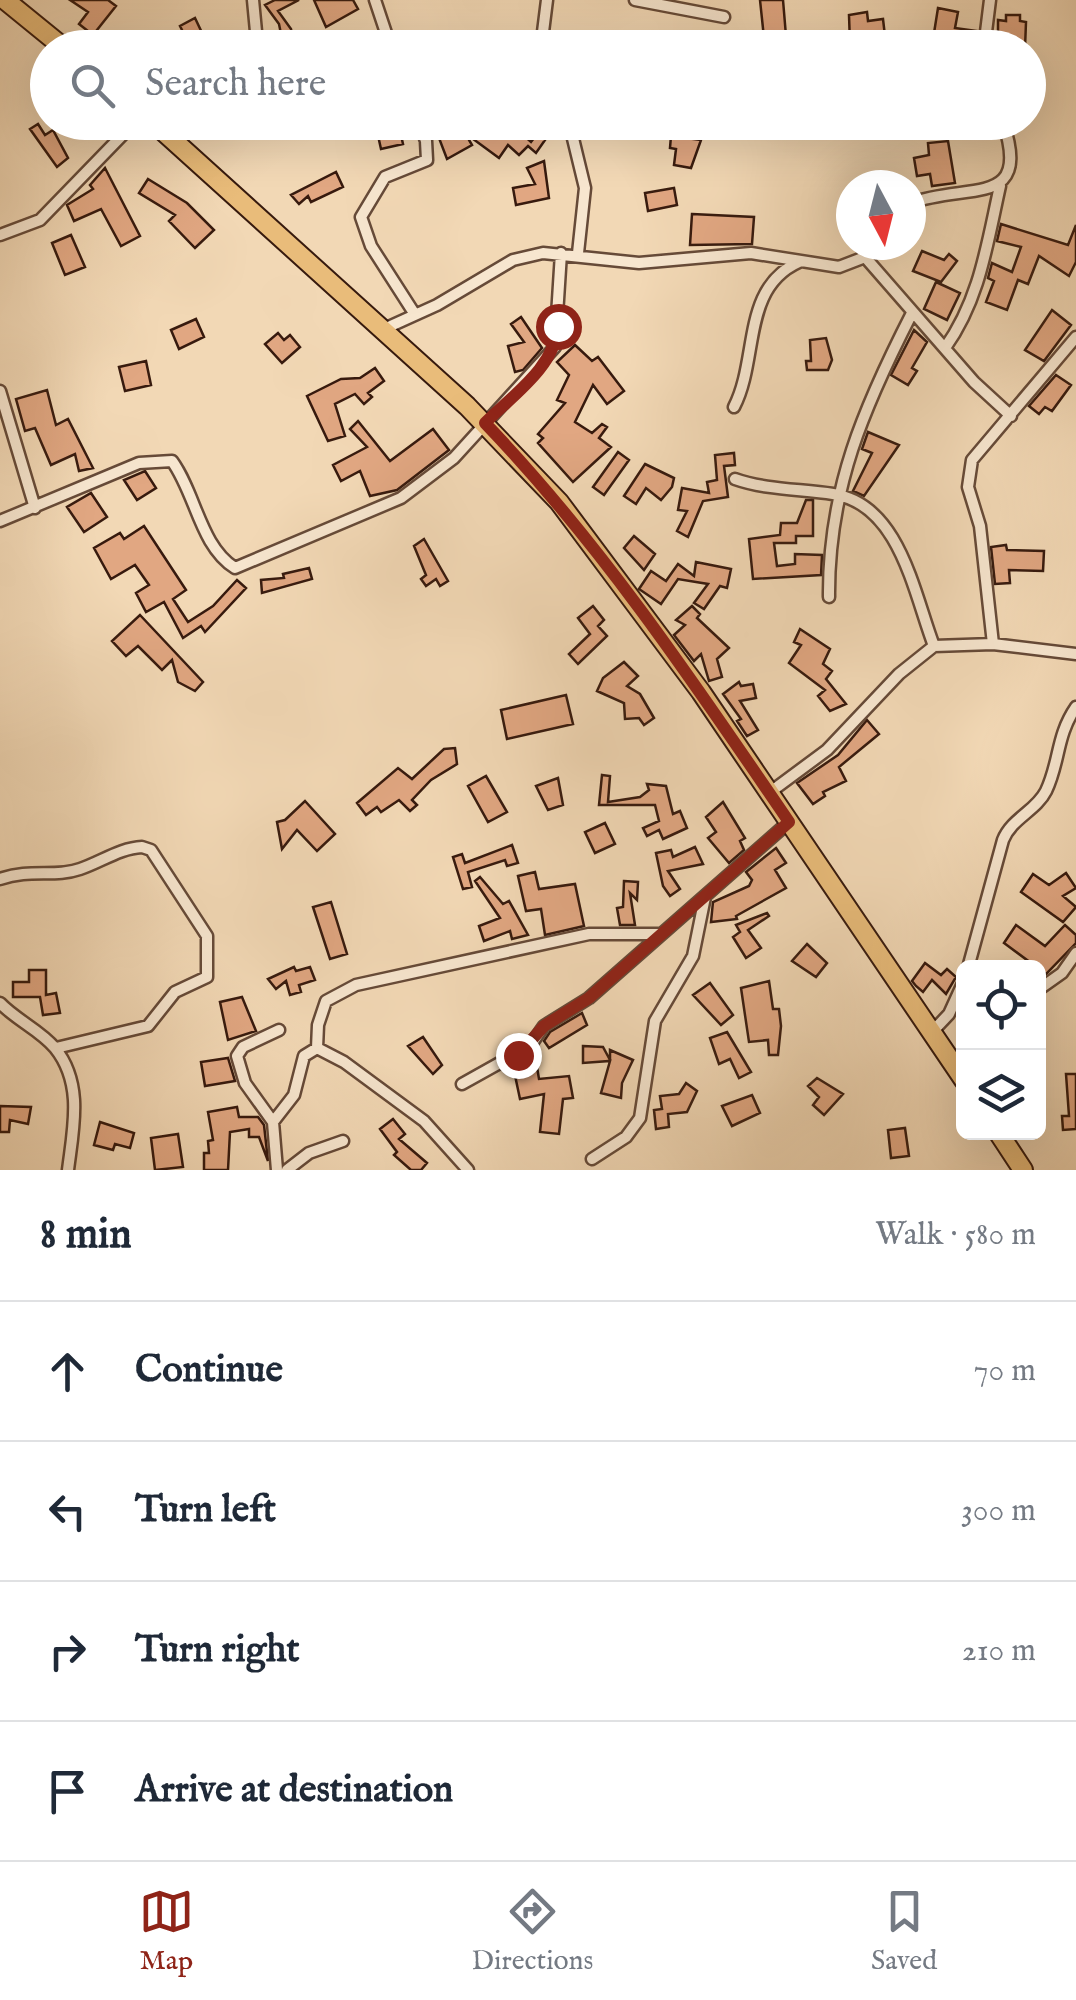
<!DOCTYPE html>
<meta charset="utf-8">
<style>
body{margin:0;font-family:"IM FELL English",serif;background:#f6f6f7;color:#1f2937}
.controls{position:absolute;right:30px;bottom:30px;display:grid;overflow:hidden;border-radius:15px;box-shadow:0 10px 40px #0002}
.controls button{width:90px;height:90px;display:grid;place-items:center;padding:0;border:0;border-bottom:2px solid #e0e1e3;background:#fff;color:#1f2937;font:50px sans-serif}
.compass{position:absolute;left:836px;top:170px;width:90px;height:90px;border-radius:50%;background:#fff;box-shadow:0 10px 40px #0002;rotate:173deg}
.stop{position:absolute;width:30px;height:30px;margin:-22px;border:8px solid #8f2418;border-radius:50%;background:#fff}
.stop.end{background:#8f2418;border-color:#fff;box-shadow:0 2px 10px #0008}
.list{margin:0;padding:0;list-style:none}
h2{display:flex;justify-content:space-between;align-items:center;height:130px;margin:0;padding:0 40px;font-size:42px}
h2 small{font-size:32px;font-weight:400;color:#747a83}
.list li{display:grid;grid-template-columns:65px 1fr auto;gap:30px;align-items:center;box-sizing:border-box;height:140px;padding:0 40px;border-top:2px solid #e0e1e3}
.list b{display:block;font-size:38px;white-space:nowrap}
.list em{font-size:32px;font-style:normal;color:#747a83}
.icon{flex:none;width:55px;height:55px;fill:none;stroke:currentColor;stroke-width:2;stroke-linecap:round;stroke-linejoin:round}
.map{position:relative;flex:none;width:1076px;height:1170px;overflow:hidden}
.search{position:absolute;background:#fff;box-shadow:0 10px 40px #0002;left:30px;right:30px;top:30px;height:110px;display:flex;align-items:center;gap:25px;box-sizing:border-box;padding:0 35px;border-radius:55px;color:#747a83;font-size:38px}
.sheet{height:690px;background:#fff}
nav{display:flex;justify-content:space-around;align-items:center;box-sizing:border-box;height:140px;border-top:2px solid #e0e1e3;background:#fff;font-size:28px;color:#747a83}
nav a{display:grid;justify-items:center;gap:5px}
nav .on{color:#8f2418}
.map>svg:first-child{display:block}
.building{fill:#e1a782;stroke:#371a0e;stroke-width:2.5}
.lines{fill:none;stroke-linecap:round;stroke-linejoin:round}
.street-casing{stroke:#664a38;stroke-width:15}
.primary-casing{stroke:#371a0e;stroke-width:22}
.street{stroke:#f7e6cf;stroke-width:10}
.primary{stroke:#e9bc7a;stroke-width:18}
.route{stroke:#8f2418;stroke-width:12}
</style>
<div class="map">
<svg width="1076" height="1170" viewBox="0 0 1076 1170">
<rect width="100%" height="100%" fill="#f2d8b5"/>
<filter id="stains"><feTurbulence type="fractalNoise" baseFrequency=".002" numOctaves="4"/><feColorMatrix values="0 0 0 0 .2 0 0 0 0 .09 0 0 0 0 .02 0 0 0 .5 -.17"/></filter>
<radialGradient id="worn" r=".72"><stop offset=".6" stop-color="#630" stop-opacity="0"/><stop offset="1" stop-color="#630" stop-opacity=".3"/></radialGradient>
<path class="building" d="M70 0H108L116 6 93 35 79 24 88 12Z
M275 0H299L278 11 291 29 293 40 288 43 283 44 279 24 265 5Z
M314 0H353L358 9 326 27Z
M760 0H783L786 36 777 37 778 48H769V37L764 38Z
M938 8 958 12 955 28 977 31 975 48H954L955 37 934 33Z
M867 12 868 21 883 19 885 36 873 46 850 44 849 15Z
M1006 15H1020V21L1026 22 1025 48H1005V38H998V20L1006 21Z
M195 18 204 37 212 32 222 48H159L183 32 180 26Z
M375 122H398L403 144 381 149Z
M441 122H497L517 137 521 133 531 142 537 134 545 140 536 153 528 146 519 155 508 145 499 158 465 133 472 145 447 159 434 125Z
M38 124 45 135 53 130 68 158 57 167 30 129Z
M671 136 701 140 691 168 674 165 676 149 670 148Z
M948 141 955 183 932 186 930 174 917 176 914 158 929 155 928 143Z
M544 161 549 198 516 205 513 188 535 184 527 168Z
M105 168 140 236 121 246 101 209 74 221 67 205 93 189 90 185Z
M336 172 343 187 311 202 308 196 299 204 291 195Z
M148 179 187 203 214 230 195 248 169 221 175 215 139 193Z
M674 188 677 205 648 211 645 193Z
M692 214 754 217 752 244 690 245Z
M1001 224 1068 245 1076 225V262L1069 276 1039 256 1028 284 1018 280 1007 310 986 302 994 281 988 278 992 263 1012 272 1021 247 997 241Z
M71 235 85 267 65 275 52 243Z
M922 251 944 260 949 254 957 261 941 282 913 271Z
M936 282 960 293 947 320 924 309Z
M1052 310 1071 325 1044 361 1025 350Z
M521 317 542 348 523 370 515 372 508 346 524 342 511 324Z
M196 319 204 337 179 349 171 330Z
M914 330 927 342 912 368 917 371 908 385 891 375Z
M278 333 284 340 290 335 300 347 282 363 265 344Z
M826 338 832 360 828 370H807L806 361H811L810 340Z
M575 345 592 361 598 357 624 391 607 404 593 385 575 422 592 433 602 424 607 427 599 438 611 447 573 482 538 443 543 438 538 434 565 403 557 400 569 375 557 362Z
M146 361 151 385 125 391 119 367Z
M375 368 384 381 368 393 372 397 364 404 355 394 335 404 345 436 328 441 307 396 341 379 360 378Z
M1056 375 1071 385 1052 411 1045 407 1039 414 1029 406Z
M47 390 56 425 68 419 93 468 79 471 75 454 51 465 35 428 25 431 16 399Z
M358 421 390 461 433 429 449 450 397 490 370 496 360 471 341 481 333 465 367 447 350 429Z
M868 432 899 445 864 496 853 491 872 453 862 449Z
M618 452 629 460 604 495 593 487Z
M734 453 735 465 724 466 728 497 703 501 688 537 677 531 687 511 678 510 682 488 709 493 707 482 717 480 715 455Z
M645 464 674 478 672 487 661 500 646 488 636 504 624 496Z
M145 471 156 488 137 500 124 480Z
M91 493 107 517 84 532 67 507Z
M806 500H813V536H796V543H774L777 566 795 564V554L822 555 821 575 753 579 749 539 780 535 781 523H797Z
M144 526 186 590 173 599 188 622 213 606 237 580 246 588 205 632 201 626 183 638 164 602 146 612 136 593 149 585 135 565 111 579 94 548 120 533 124 539Z
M634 536 655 554 644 570 624 548Z
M424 539 448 581 440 586 436 579 426 586 421 579 426 575 414 546Z
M1006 545 1007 550 1044 551 1043 571 1009 570 1010 583 995 584 991 547Z
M696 562 731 569 727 588 720 586 704 609 694 603 708 584 678 579 661 604 639 589 651 571 666 581 678 564 694 576Z
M309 568 312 579 262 593 261 580 284 578 283 574Z
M593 606 604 620 598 626 607 636 578 664 569 654 590 634 578 618Z
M692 606 700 614 697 618 729 648 717 659 722 677 709 681 701 654 694 661 674 635 685 625 676 620Z
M140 615 203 682 195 691 178 682 172 660 162 670 138 646 126 656 112 641Z
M800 629 830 649 823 664 832 671 826 679 846 704 830 711 818 696 825 690 789 663 801 645 794 642Z
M624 662 638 676 627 686 640 694 654 718 644 725 639 718 625 719 624 703 597 691 603 678Z
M739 682 741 686 753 684 756 698 740 701 758 730 747 736 737 721 741 719 723 694Z
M566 695 573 724 507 739 501 710Z
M867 720 879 734 839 767 846 781 823 792 825 796 813 804 797 783 838 755Z
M455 748 457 764 431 780 412 800 417 805 410 811 399 800 381 812 377 807 366 815 357 803 398 768 412 779 444 749Z
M602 775 610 776 608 802 640 797 649 790 647 784 666 786 673 814 680 811 687 828 663 839 659 830 647 836 643 828 659 821 655 805H599Z
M486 776 507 812 488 822 468 786Z
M558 778 563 805 548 810 536 786Z
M305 801 335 834 317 851 297 830 282 849 277 822 285 820Z
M723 802 745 838 740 841 744 850 729 863 708 838 716 832 706 817Z
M605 823 615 844 595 853 585 832Z
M512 845 518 863 507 866 505 860 468 872 472 887 463 889 453 857 462 854 465 863Z
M695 847 703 864 668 871 680 889 670 896 663 886 656 853 671 850 673 857Z
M776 848 786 863 775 870 786 888 736 916 737 919 711 922 713 902 749 886 752 880 746 872Z
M535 872 539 889 575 884 584 926 545 935 541 909 526 911 518 876Z
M1066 873 1076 888 1063 896 1076 907 1063 922 1021 892 1033 874 1049 885Z
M480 877 503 904 509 901 528 935 512 939 510 931 484 941 479 926 500 918 475 881Z
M624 881 638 882 637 900 630 893 635 925H620L617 908 623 907Z
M331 902 347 954 330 959 313 907Z
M767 913 769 916 748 930 761 948 746 958 733 937 740 932 736 925Z
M1016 925 1045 946 1065 925 1076 935V943L1046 974 1004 943Z
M807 944 827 963 816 977 792 961Z
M925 963 941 975 947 969 956 977 946 994 932 980 923 992 916 986 912 981Z
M294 967 296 971 310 967 315 980 299 985 301 992 290 995 286 981 276 989 268 979Z
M29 970H46V995L56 993 60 1013 43 1015 40 997H13V982H29Z
M769 981 773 1009H779L781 1026 778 1055H769L768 1040 749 1042 741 988Z
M710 983 733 1015 721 1025 693 995Z
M242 997 256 1031 228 1040 220 1002Z
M582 1013 587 1025 549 1048 544 1041 550 1032Z
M727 1032 751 1072 739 1078 730 1059 719 1064 710 1038Z
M423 1037 442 1065 433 1074 408 1046Z
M583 1046 603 1047 610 1060V1050L633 1060 622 1083 621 1098 601 1093 610 1061 583 1063Z
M228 1058 235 1081 205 1086 201 1062Z
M536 1061 539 1079 569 1076 573 1098 563 1099 559 1134 540 1132 544 1094 520 1099 513 1066Z
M1066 1074H1076V1129L1063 1130 1062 1116H1069Z
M817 1078 843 1094 824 1115 813 1105 819 1097 808 1086Z
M686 1083 697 1091 687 1112 668 1114 669 1127 656 1129 654 1110 662 1109 660 1096 679 1094Z
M752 1095 760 1113 732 1126 722 1106Z
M0 1106 31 1107 28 1124 10 1120 9 1132H0Z
M237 1107 239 1117H258L264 1125 268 1161 259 1137H249V1129L230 1132 228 1170H204V1153H209L208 1141 213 1140 208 1112Z
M393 1119 405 1134 399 1139 427 1163 421 1170H411L394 1155 397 1152 380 1129Z
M100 1122 134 1133 130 1148 115 1144 113 1150 94 1145Z
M905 1128 909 1156 891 1158 888 1130Z
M178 1134 183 1167 155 1170 151 1138Z"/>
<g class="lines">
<g class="street-casing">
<path id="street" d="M253 0 257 42
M375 0 391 48
M635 0 724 17
M240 48 257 42 265 48
M541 48 547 0
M984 48 990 0
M324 122 327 127
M569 122 585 188 578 253
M911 203C969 182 1032 209 1003 122
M0 235 40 220 135 122
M865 257 974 382 1011 416
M414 313 371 246 361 217 385 177 427 160 426 141 419 122
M384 329 437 305 513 260 543 253 639 263 751 253 839 267 865 257 871 245
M945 348C980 299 987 244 1000 186
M0 391 35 508
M734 407C759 359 741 288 799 262
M735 479C766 490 801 489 833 494 900 504 914 594 934 646
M0 521 139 463 172 461C196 494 200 546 235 568L401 498 454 458 555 347 561 253
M829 597C828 489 864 407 912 313
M993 644 980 526 968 487 972 460 1076 337
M769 793 827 750 899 674 934 646 993 644 1076 654
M0 879C31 868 54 878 80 869 101 862 120 848 142 847L151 850 207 936V977L175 992 148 1026 56 1048
M968 968 1003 840C1012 818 1036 811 1046 791 1060 762 1056 736 1076 707
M1038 990 1062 973 1076 953
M0 1003C16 1020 40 1030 55 1048 84 1084 73 1129 68 1170
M932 1032 949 1014 964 981
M317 1048 318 1025 326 1001 356 985 589 934H662
M462 1084 530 1046 544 1026 589 998 789 822
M273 1122 245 1083 237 1056 243 1047 279 1030
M592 1159 626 1137 640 1118 655 1021 693 956 705 897
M277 1170 273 1122 294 1095 304 1056 317 1048 344 1062 424 1121 468 1170
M287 1170 309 1153 343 1141"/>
</g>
<g class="primary-casing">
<path id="primary" d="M5 0 64 48
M153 122 467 406 559 502 701 692 964 1080
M998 1132 1023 1170"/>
</g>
<use href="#street" class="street"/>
<use href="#primary" class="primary"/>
</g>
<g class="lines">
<path class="route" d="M518 1055 544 1026 589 998 789 822C695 684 601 544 485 423 513 395 555 367 558 326"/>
</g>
<rect width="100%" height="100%" filter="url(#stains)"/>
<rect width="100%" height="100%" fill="url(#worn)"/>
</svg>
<div class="controls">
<button><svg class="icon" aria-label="locate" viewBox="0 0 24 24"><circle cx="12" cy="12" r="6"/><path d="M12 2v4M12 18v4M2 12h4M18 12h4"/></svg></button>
<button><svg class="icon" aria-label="layers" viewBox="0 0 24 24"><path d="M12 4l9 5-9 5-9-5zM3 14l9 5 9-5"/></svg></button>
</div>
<svg class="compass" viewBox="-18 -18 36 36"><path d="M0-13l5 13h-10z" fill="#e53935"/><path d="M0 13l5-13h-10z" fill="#747a83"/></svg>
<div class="stop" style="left:558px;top:326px"></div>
<div class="stop end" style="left:518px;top:1055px"></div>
<div class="search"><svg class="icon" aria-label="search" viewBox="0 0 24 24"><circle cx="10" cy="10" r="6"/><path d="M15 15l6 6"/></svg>Search here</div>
</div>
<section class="sheet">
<h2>8 min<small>Walk · 580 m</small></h2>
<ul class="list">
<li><svg class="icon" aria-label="ahead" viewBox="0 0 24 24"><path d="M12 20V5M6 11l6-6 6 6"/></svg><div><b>Continue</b></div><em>70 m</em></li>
<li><svg class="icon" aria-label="left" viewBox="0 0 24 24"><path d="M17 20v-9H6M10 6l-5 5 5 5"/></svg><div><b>Turn left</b></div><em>300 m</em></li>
<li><svg class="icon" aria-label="right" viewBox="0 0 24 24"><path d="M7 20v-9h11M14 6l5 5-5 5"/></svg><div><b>Turn right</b></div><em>210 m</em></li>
<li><svg class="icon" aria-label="arrive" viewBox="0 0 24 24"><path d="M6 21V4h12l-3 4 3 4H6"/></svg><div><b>Arrive at destination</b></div></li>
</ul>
</section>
<nav>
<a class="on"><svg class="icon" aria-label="map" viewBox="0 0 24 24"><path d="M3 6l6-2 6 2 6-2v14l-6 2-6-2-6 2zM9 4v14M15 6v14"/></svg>Map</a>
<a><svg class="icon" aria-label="directions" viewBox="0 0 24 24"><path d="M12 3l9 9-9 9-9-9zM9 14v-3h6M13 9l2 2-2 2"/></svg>Directions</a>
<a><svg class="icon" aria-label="saved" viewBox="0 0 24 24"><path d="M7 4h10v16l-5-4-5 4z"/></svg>Saved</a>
</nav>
